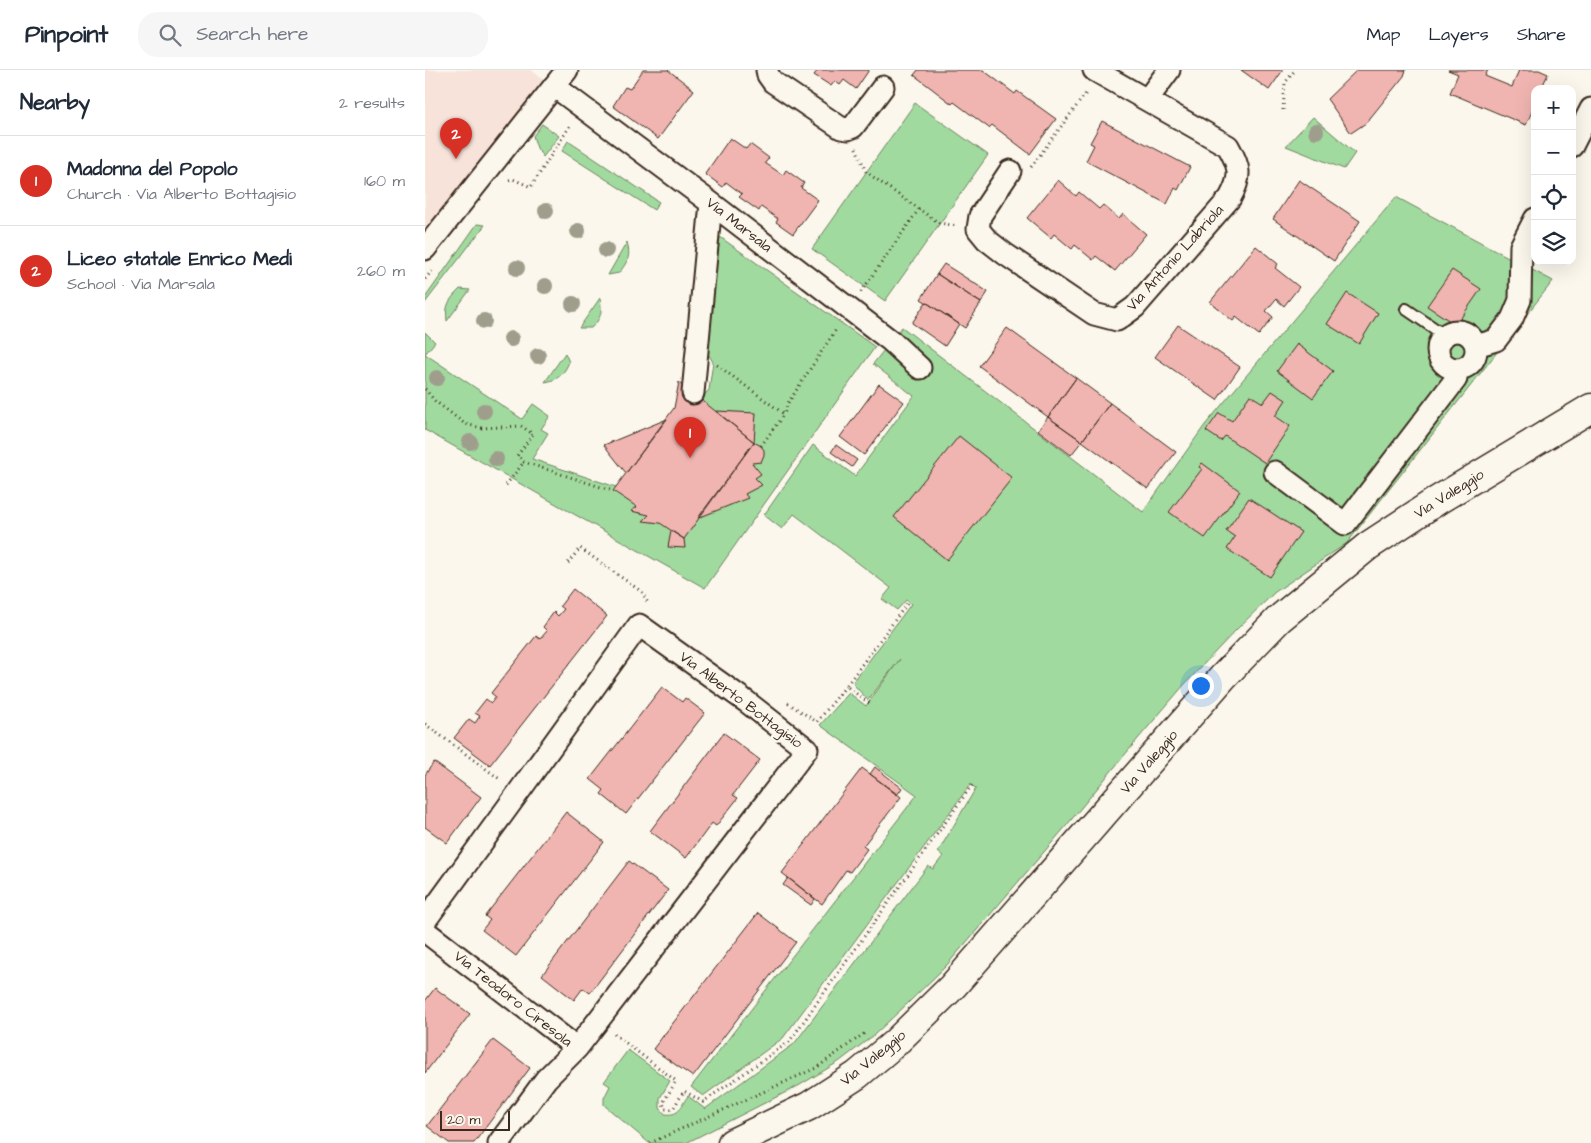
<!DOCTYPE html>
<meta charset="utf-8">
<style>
body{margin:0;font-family:"Architects Daughter",sans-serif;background:#f6f6f7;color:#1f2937}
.controls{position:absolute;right:15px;top:15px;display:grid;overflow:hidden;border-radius:10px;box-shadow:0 5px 20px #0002}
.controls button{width:45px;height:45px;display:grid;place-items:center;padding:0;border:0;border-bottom:1px solid #e0e1e3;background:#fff;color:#1f2937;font:25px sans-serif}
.scale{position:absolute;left:15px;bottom:12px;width:70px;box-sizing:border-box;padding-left:5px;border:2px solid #3b2a1e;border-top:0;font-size:14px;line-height:18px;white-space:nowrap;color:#3b2a1e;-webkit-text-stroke:4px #fbf7ec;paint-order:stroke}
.you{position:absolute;left:775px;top:615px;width:18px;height:18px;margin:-12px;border:4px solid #fff;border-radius:50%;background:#1a73e8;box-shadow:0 0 0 8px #1a73e833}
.badge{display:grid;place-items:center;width:32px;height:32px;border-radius:50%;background:#d93025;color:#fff;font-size:16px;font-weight:700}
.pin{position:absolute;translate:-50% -41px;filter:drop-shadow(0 1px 2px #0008)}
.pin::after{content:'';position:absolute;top:26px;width:18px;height:15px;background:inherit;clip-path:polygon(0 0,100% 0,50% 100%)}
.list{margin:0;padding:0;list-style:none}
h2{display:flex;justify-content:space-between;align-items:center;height:65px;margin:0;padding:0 20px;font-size:21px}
h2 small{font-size:16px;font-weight:400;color:#747a83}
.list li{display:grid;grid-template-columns:32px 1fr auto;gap:15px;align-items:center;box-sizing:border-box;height:90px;padding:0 20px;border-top:1px solid #e0e1e3}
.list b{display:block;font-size:19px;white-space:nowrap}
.list p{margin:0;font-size:16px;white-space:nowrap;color:#747a83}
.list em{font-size:16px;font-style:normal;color:#747a83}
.icon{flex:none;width:28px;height:28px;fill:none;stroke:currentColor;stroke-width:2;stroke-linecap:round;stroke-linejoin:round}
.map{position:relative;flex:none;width:1166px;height:1073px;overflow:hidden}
header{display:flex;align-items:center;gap:30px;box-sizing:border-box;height:70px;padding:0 25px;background:#fff;border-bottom:1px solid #e0e1e3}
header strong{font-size:24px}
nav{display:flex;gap:28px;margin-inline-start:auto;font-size:18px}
.search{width:350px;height:45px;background:#f6f6f7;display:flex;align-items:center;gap:12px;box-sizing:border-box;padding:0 18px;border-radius:20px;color:#747a83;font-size:19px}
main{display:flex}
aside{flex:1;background:#fff}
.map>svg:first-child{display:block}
.built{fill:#f8e3da}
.green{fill:#a1da9f;stroke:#6e825e}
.building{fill:#f1b5b1;stroke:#3b2a1e}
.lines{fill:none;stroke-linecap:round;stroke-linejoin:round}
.lane-casing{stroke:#3b2a1e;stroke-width:14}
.street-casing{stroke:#3b2a1e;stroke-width:25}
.secondary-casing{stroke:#3b2a1e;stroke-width:31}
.path{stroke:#3b2a1e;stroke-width:3;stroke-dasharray:1 4;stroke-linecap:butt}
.lane{stroke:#fbf7ec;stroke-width:10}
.street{stroke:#fbf7ec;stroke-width:21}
.secondary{stroke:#fbf7ec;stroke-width:28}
.tree{fill:#9f9e8c}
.labels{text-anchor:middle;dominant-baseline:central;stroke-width:5;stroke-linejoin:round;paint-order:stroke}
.street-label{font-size:15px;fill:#3b2a1e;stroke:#fbf7ec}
</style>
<header>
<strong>Pinpoint</strong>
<div class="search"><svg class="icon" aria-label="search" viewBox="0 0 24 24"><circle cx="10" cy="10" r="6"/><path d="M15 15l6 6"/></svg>Search here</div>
<nav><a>Map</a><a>Layers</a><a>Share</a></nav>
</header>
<main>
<aside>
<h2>Nearby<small>2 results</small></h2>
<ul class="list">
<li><span class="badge">1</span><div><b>Madonna del Popolo</b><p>Church · Via Alberto Bottagisio</p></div><em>160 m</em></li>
<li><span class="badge">2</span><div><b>Liceo statale Enrico Medi</b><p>School · Via Marsala</p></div><em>260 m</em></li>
</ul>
</aside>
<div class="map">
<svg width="1166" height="1073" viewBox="0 0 1166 1073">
<rect width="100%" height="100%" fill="#fbf7ec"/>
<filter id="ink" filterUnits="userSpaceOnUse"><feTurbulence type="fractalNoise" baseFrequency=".02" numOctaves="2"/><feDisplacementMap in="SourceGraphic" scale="10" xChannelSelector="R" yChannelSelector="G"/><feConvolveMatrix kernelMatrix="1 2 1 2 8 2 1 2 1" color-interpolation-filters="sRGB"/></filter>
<g filter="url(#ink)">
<path class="built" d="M0 0H106L122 12 0 165Z"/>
<path class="green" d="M490 33 563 85 460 231 387 179Z
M888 47 930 83 919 99 861 76Z
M117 54 134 66 118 87 112 78 108 66Z
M143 71 234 132 229 140 137 81Z
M971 127 1128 211 922 473 850 522 811 560 759 615 712 670 637 761 521 896 481 935 449 965 415 991 375 1015 261 1073H224L179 1035V1028L185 1016 179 1012 203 980 245 1011 235 1028V1038L240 1044C256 1046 255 1036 263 1026L280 1039 369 974 503 796 508 799 518 786 513 782 551 718 545 715 358 968 278 1026 266 1017 492 725 395 655 424 623 441 636 475 589 443 630 429 615V611L486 534 481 530 472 540 457 529 466 518 369 444 357 459 339 445 388 375 430 406 489 326 448 294 477 257 718 442 780 355Z
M52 154 60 155 0 233V228Z
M295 167 450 277 280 518 0 360V262L10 272 0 284 97 349 108 334 125 346 116 359 123 363 107 389 191 417 284 320 288 292 279 277Z
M202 172C206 187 203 191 194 203L183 205Z
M35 219 45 220 22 251C20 235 24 230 35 219Z
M175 228C177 242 177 248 166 258H154Z
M140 283 144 292C139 304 133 310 120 312Z"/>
<path class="building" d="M218 0H243L269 20 233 69 188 36 200 17 205 19Z
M393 0H444L431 19 419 10 415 15 410 11 406 16 389 5Z
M493 0H558L590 24 592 21 631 49 605 84 567 55 564 58 529 32 527 34 489 5Z
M816 0H858L844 20Z
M932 0H981L979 6 941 53 926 63 902 29Z
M1023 0H1063L1060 6 1087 17 1094 0H1114L1123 4 1116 19H1110V35L1101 55 1025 23 1033 4Z
M677 51 765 97 753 120 750 118 742 134 661 91 669 75 665 73Z
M305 68 321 79 325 74 344 88 340 93 358 105 361 100 379 113 376 118 393 130 368 164 351 152 353 149 336 137 334 141 314 127 317 124 301 112 298 117 280 104Z
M633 110 651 126 654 122 674 139 678 135 694 149 698 144 721 164 690 201 671 186 668 190 650 175 647 179 629 164 626 168 602 148Z
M874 110 935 151 909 191 848 149Z
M831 176 853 194 850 198 874 217 859 236 851 229 841 241 848 247 834 265 811 247 808 251 785 232Z
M519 194 563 222 556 233 512 204Z
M1027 200 1056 219 1031 255 1002 236Z
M512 204 556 233 540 258 496 229Z
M922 223 953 243 934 274 902 254Z
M501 232 534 254 520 276 487 253Z
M753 255 815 297 792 330 730 287Z
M582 258 651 308 623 347 554 296Z
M872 274 908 301 888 328 852 301Z
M651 308 685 333 657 371 623 347Z
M254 312 329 372 259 469 235 453 218 451 224 445 206 441 212 437 188 421 249 338Z
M454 314 479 332 439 385 415 367Z
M847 321 861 330 850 346 865 356 840 393 800 366 796 371 781 361 794 343 807 351 825 325 838 333Z
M685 333 751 382 723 419 657 371Z
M291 341 331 343 329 372Z
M623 347 657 371 646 385 613 360Z
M242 349 201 403 179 375Z
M534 366 587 408 522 490 469 447Z
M329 372 336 376 339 380V385L336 392 327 393 336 404 330 408 337 415 320 424 323 428 273 448Z
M411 375 432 390 427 397 406 382Z
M777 393 815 421 780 468 744 442 777 399 774 397Z
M824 428 876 462 845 507 802 479 810 467 801 461Z
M246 461 259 469 260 478 243 477Z
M148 519 182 546 65 695 29 668 44 649 50 653 55 646 50 643 61 629 66 633 71 627 66 623 111 566 115 569 122 561 118 557 129 542 133 546 139 539 135 536Z
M237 617 257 632 260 628 280 643 201 744 176 724 179 720 165 709Z
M299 663 335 690 308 725 313 728 291 756 287 753 261 788 225 761Z
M9 692 56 727 22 773 0 757V705Z
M450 697 477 718 472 725 445 704Z
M437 698 476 727 438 776 442 779 425 802 421 800 397 834 357 803Z
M141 742 179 772 91 886 57 860 65 850 60 846Z
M204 791 243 820 165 923 158 918 149 930 117 905Z
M363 808 390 829 386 835 358 815Z
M333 843 371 872 268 1007 228 979Z
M10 918 45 944 0 1003V931Z
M68 970 105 998 49 1073H24L2 1056Z"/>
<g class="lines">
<g class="lane-casing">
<path id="lane" d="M981 239 1019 265"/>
</g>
<g class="street-casing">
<path id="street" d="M342 0 343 5 348 12 416 58 423 59 428 57 458 17
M129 16 286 133 466 271 495 298
M722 30 744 0
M1147 76 1166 39
M585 101 555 146 553 159 562 170 580 184 669 244 692 250 710 237 805 128C817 106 815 97 803 76L669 0
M0 179 142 0
M1013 280a19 19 0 1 1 38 0a19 19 0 1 1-38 0Z
M1051 276 1071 270 1087 249 1095 230 1096 176 1110 149
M268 323 286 133
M850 402 920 454 1031 309V299
M0 851 93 723 214 555 322 632 382 679 152 978 121 1009 74 1073
M0 861 152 978"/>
</g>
<g class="secondary-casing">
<path id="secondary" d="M307 1073 384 1036 432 1005 470 973 527 917 798 607 854 549 943 476 1013 430 1166 338"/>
</g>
<path class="path" d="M858 40 860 13 870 0
M431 78 441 102 494 139
M606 97 662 22
M84 110 88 109 106 117 146 54
M0 209 7 201
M436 222 494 139 514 153 533 156
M292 295 359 344 363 333 412 258
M0 319 10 331 40 354 57 358 96 356 108 364 92 386 99 392 188 421
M336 376 359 344
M81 415 99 392
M143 493 155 478 217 522 224 535
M363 633 392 652 421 616
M444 633 421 616 484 531
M0 654 76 710
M189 964 251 1011 238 1033 240 1039H248L259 1021 278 1032 364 972 547 715
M225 1073 391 998 440 963"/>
<use href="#lane" class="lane"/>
<use href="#street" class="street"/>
<use href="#secondary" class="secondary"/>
</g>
<g class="tree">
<circle cx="891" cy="61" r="8"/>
<circle cx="121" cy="141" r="8"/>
<circle cx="153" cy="161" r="8"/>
<circle cx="181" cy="180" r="8"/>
<circle cx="92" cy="198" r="8"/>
<circle cx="120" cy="216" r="8"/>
<circle cx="148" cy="234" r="8"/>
<circle cx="59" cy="251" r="8"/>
<circle cx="86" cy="269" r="8"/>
<circle cx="113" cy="286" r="8"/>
<circle cx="12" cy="308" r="8"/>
<circle cx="59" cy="341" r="8"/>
<circle cx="45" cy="372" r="8"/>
<circle cx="71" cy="389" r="8"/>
</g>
</g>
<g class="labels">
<g class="street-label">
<text transform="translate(314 155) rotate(38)">Via Marsala</text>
<text transform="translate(750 188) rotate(-48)">Via Antonio Labriola</text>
<text transform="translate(1024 424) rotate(-32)">Via Valeggio</text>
<text transform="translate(316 630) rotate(37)">Via Alberto Bottagisio</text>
<text transform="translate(724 692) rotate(-49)">Via Valeggio</text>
<text transform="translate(88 929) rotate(38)">Via Teodoro Ciresola</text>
<text transform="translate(448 988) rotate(-39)">Via Valeggio</text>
</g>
</g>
</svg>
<div class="controls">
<button>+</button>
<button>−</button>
<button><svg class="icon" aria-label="locate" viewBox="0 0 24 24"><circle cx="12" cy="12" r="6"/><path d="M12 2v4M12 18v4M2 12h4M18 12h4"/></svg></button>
<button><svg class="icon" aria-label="layers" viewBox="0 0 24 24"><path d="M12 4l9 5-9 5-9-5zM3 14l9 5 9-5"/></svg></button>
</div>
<div class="scale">20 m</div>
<div class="you"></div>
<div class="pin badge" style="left:265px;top:388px">1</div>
<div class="pin badge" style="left:31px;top:89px">2</div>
</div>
</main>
